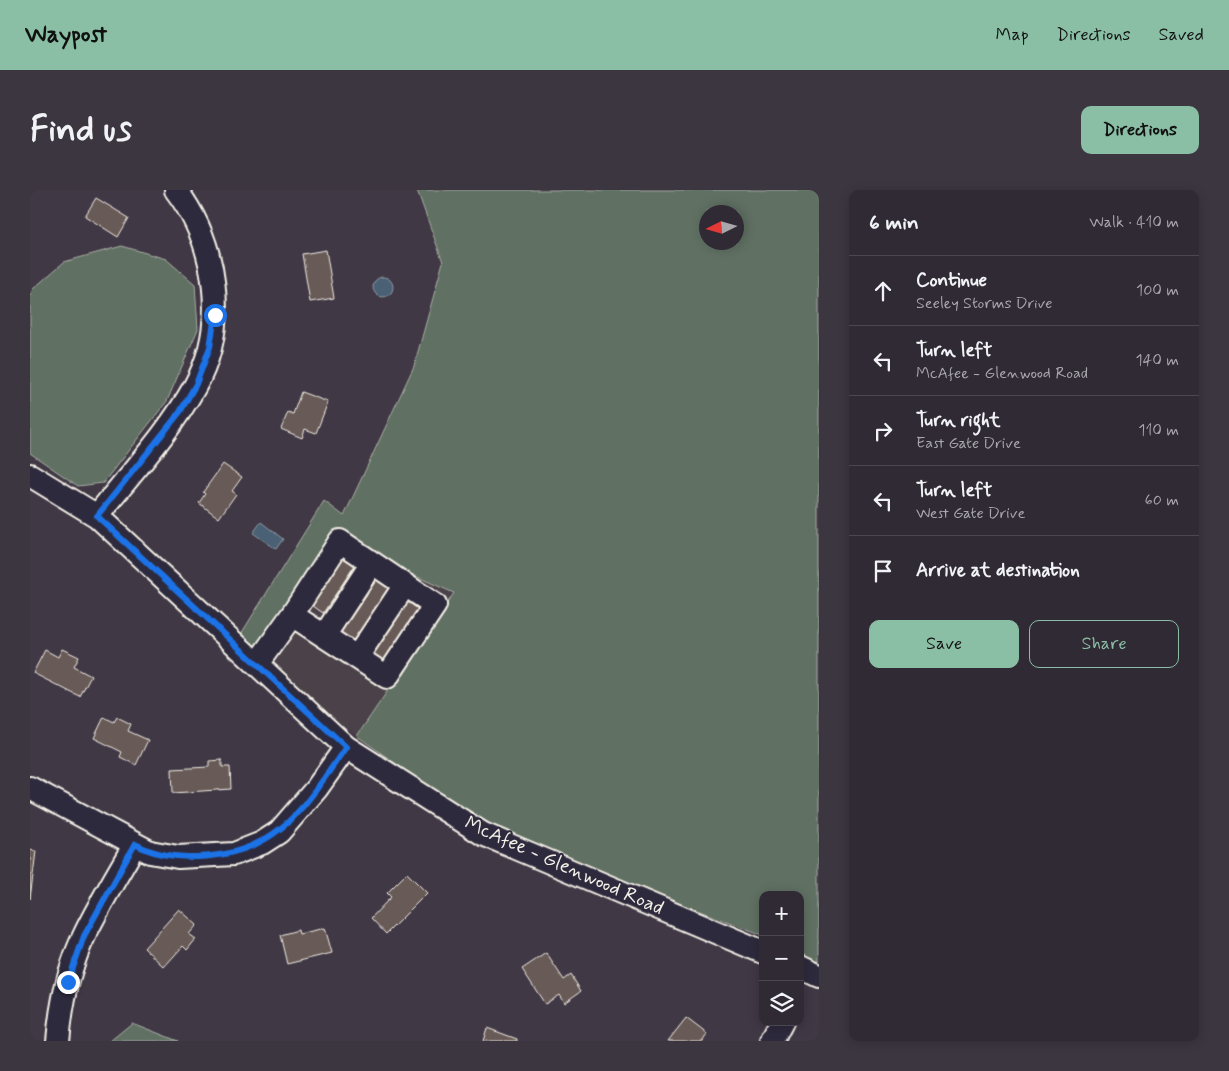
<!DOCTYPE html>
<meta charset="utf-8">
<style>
body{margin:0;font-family:Mynerve,sans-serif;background:#3c3640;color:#f1f3f6}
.controls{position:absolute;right:15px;bottom:15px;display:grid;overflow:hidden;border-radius:10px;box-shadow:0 2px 12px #0003}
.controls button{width:45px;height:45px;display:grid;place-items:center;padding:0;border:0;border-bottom:1px solid #4b464f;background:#302a34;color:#f1f3f6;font:25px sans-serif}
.compass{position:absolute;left:669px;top:15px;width:45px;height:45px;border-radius:50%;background:#302a34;box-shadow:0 2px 12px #0003;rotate:265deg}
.stop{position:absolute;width:15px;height:15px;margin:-11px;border:4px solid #1a73e8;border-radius:50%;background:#fff}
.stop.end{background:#1a73e8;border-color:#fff;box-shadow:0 1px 5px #0008}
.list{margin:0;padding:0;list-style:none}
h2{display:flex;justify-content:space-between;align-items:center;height:65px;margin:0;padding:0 20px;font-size:21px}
h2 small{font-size:16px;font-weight:400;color:#a8a7ac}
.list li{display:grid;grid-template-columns:32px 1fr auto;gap:15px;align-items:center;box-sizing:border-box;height:70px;padding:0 20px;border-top:1px solid #4b464f}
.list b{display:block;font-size:19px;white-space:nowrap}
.list p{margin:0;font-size:16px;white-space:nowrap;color:#a8a7ac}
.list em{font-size:16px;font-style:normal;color:#a8a7ac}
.actions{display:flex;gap:10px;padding:15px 20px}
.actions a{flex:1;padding:11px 0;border:1px solid #8abfa5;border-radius:10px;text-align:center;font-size:18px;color:#8abfa5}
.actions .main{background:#8abfa5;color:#111}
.icon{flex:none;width:28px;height:28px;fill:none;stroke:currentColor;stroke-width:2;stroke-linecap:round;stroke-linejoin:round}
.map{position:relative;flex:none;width:789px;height:851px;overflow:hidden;border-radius:10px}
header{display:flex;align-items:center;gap:30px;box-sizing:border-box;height:70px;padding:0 25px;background:#8abfa5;color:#111}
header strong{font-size:24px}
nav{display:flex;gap:28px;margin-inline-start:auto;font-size:18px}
.intro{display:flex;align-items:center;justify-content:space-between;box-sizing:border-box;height:120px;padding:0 30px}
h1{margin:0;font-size:35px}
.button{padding:12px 22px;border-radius:10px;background:#8abfa5;color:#111;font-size:18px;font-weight:700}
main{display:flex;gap:30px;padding:0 30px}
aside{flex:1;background:#302a34;border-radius:10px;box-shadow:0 2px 12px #0003}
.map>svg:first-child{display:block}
.built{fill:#4c424a}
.green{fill:#616f64;stroke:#aab0a6;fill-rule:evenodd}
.water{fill:#4a6174;stroke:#8e9ba2}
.building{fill:#685a57;stroke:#f4f1e8}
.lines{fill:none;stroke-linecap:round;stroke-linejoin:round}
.minor-casing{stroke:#f4f1e8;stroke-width:26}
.minor{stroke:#2f2a3d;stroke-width:22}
.route{stroke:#1a73e8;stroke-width:6}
.labels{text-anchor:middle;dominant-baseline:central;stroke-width:4;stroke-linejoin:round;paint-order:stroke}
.street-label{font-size:20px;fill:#f4f1e8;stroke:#2f2a3d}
</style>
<header>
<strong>Waypost</strong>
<nav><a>Map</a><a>Directions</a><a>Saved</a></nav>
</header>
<div class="intro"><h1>Find us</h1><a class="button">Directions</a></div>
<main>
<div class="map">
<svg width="789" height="851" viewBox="0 0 789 851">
<rect width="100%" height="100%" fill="#403845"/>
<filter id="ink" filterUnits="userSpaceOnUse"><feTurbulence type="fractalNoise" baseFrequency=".02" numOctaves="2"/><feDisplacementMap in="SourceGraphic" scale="10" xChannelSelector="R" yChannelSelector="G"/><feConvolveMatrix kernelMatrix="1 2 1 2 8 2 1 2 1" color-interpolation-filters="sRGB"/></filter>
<g filter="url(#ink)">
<path class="built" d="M306 338 374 381 424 403 327 546 290 518 227 458Z"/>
<path class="green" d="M387 0H789V772L770 763V705H733V745L540 672 432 620 327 546 424 403 374 381 306 339 227 458 211 444 294 311 314 326 384 176 413 72ZM676 22H706V52H676Z
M92 56 136 69 165 94 168 139 137 211 73 293 48 296 0 263V106L3 99 34 72Z
M102 833 148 851H80Z"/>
<path class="water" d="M343 97a10 10 0 1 1 20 0a10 10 0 1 1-20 0Z
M231 332 253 349 246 359 223 343Z"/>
<path class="building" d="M66 8 99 28 88 47 55 26Z
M296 60 304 108 280 112 272 64Z
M271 202 298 212 286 243 275 239 272 248 251 239 258 222 263 224Z
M193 274 212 287 202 301 206 304 189 328 169 313 175 304 173 302Z
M313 362 327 372 293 423 279 413Z
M348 388 361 398 324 453 310 443Z
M378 412 392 422 354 476 340 467Z
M32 459 49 467 44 477 61 486 50 507 3 483 15 460 28 467Z
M74 527 84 532 87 527 101 534 98 541 118 550 106 575 90 567 92 562 64 548Z
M192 570V577H200L201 599 143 603 142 579 179 577V571Z
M0 660 6 661 0 709Z
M377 683 397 703 356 744 341 728 361 707 357 703Z
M149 719 167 735 159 744 166 749 157 760 153 756 134 777 114 758Z
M295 738 302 763 257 774 250 745 268 740 269 744Z
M516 763 534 790 541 785 551 801 534 813 529 805 515 814 492 779Z
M656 828 677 844 672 851H638Z
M457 838 487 849V851H453Z"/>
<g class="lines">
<g class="minor-casing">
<path id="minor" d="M0 285 67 326 316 557 453 644 733 762
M67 326C100 284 139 243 165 196 199 135 187 54 146 0
M294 446 342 373
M327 467 375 395
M227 474 262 425 357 487 405 415 310 351 262 425
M0 598 120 662 148 667 204 664 232 653 249 642 287 598 316 557
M770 777 789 786
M28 851C31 816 39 776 55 744 70 713 88 684 105 654
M742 851 752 832"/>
</g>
<use href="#minor" class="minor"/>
</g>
</g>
<g class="lines" filter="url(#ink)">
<path class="route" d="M38 792 54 746 105 654C125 665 145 667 167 667 248 665 274 617 316 557L67 326 150 222 166 194 180 157 185 125"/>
</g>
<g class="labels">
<g class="street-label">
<text transform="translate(534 676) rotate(24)">McAfee - Glenwood Road</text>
</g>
</g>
</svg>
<div class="controls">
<button>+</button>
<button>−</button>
<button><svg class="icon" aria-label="layers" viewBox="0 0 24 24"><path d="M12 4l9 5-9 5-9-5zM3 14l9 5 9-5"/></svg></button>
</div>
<svg class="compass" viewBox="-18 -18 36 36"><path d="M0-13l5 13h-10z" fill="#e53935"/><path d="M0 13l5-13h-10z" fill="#a8a7ac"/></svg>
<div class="stop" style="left:185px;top:125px"></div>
<div class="stop end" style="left:38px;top:792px"></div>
</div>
<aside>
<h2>6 min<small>Walk · 410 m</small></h2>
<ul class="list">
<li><svg class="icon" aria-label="ahead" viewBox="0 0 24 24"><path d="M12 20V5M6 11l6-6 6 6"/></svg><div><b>Continue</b><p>Seeley Storms Drive</p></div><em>100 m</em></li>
<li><svg class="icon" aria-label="left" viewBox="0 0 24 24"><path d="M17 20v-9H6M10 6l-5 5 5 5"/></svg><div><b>Turn left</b><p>McAfee - Glenwood Road</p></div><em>140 m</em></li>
<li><svg class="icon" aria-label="right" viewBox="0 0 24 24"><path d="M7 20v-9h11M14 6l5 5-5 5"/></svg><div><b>Turn right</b><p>East Gate Drive</p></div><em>110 m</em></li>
<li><svg class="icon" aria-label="left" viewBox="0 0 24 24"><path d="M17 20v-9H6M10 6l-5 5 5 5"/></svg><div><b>Turn left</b><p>West Gate Drive</p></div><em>60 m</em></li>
<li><svg class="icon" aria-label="arrive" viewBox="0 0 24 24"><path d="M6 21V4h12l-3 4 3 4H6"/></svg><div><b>Arrive at destination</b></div></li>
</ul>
<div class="actions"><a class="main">Save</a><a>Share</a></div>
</aside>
</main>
